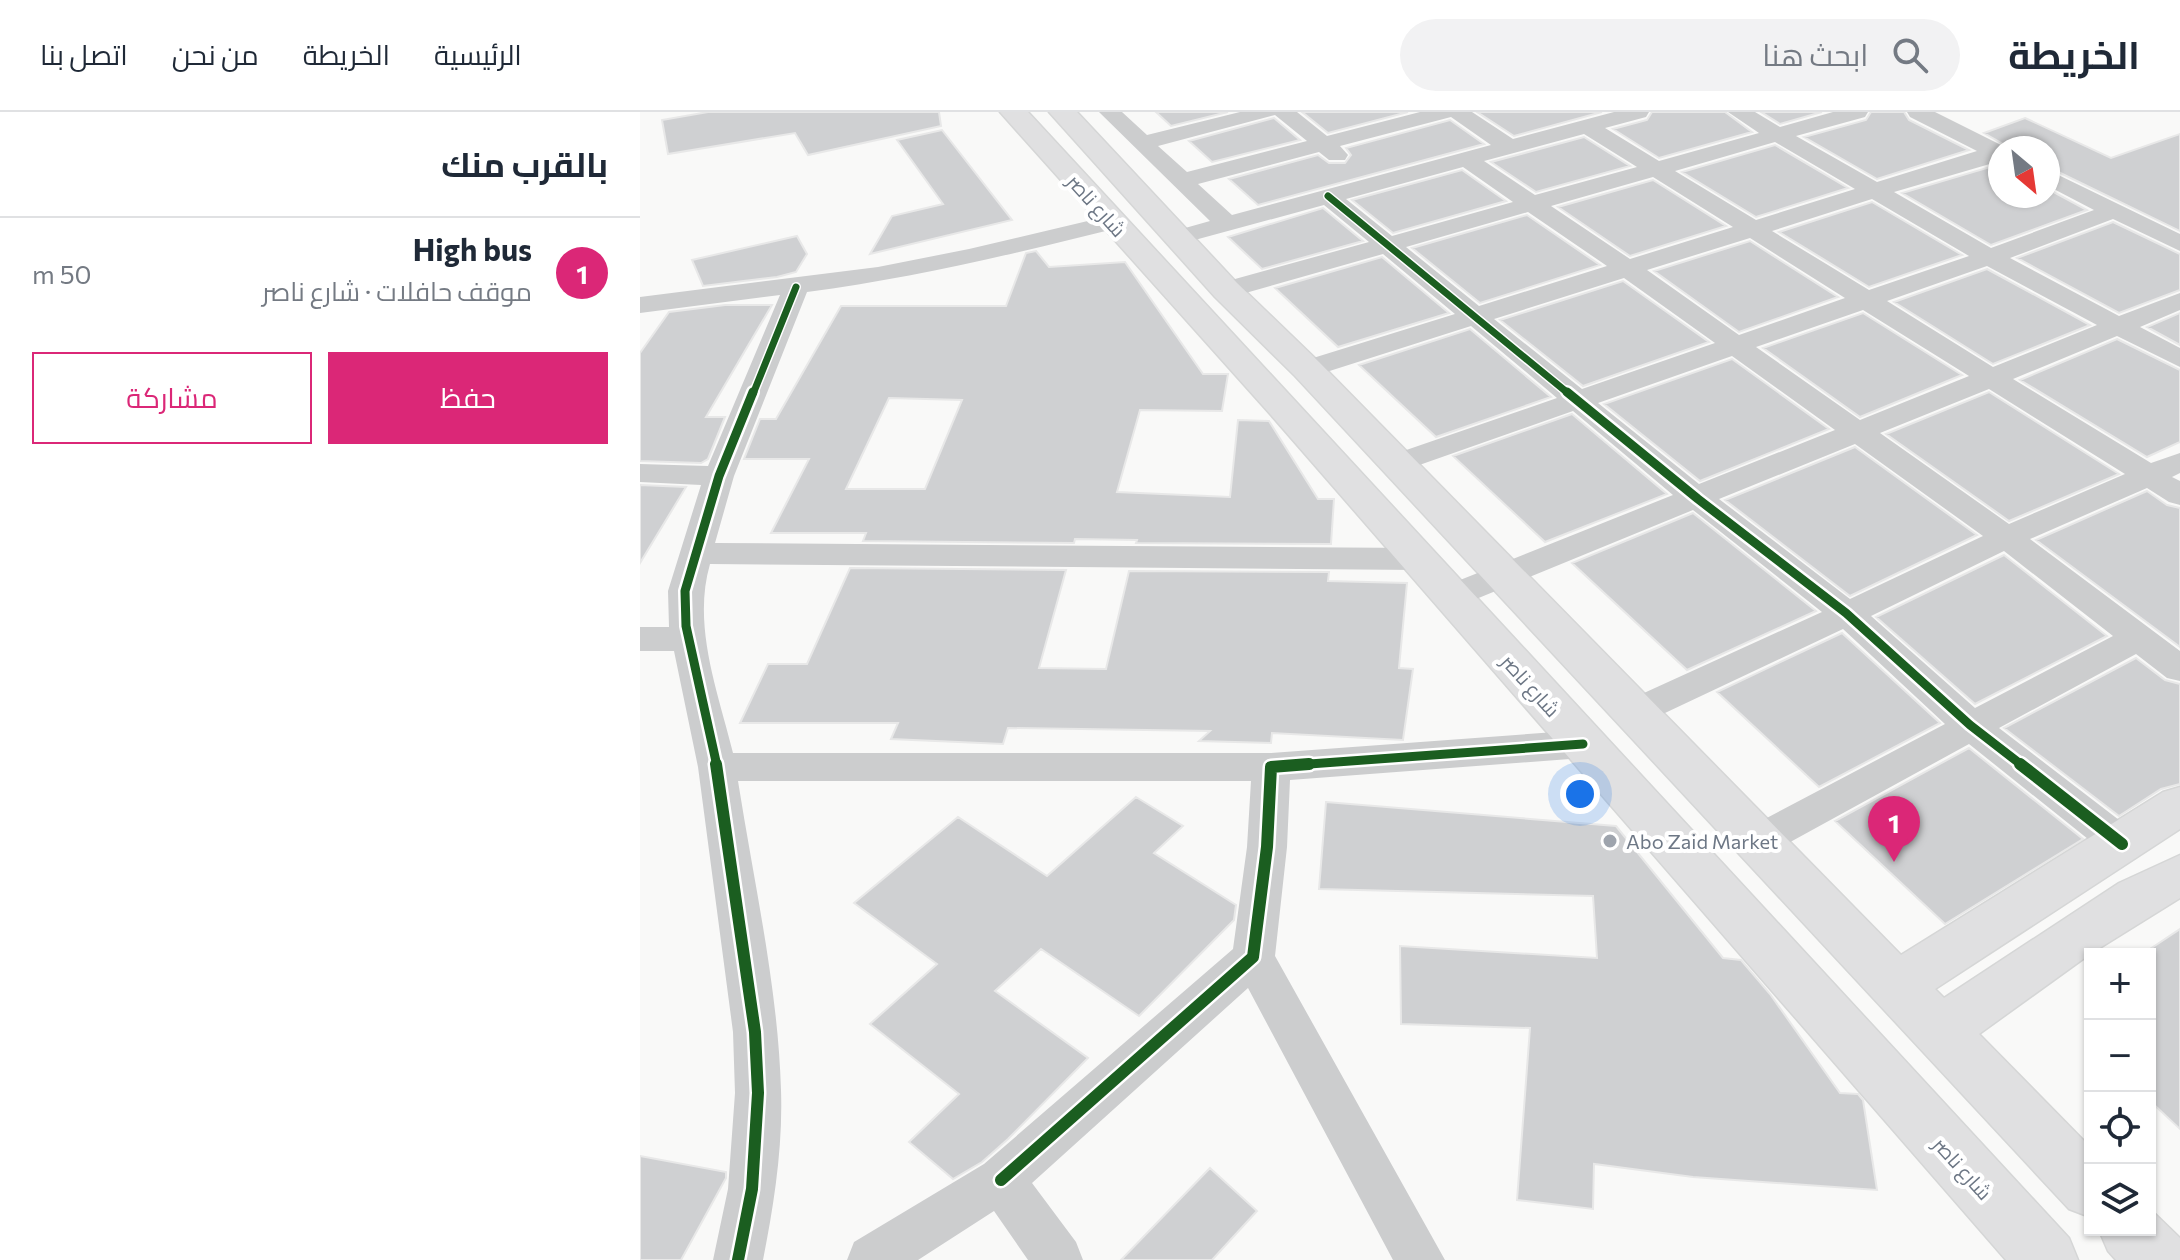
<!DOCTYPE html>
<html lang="ar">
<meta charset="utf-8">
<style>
body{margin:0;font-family:Commissioner,Cairo,sans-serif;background:#f2f2f3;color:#1f2937;direction:rtl}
.controls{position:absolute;right:24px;bottom:24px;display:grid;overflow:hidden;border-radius:0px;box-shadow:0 2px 6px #0004}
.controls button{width:72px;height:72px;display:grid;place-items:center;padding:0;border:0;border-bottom:2px solid #e0e1e3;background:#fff;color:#1f2937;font:40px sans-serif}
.compass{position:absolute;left:1348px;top:24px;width:72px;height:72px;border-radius:50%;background:#fff;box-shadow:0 2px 6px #0004;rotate:151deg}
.you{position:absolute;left:940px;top:682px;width:28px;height:28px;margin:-20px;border:6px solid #fff;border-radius:50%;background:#1a73e8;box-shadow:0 0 0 12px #1a73e833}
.badge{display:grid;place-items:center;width:52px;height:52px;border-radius:50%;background:#db2777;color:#fff;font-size:26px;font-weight:700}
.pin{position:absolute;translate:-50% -66px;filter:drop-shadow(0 2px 4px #0008)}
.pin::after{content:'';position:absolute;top:42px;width:28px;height:24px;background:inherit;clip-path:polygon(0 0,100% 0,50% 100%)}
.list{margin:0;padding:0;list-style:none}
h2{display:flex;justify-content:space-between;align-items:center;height:104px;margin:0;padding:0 32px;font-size:34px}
h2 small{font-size:26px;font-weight:400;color:#747a83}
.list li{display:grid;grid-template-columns:52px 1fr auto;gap:24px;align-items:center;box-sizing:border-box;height:112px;padding:0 32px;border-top:2px solid #e0e1e3}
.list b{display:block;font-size:30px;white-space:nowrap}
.list p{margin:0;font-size:26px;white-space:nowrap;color:#747a83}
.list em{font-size:26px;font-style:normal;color:#747a83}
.actions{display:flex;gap:16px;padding:24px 32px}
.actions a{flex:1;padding:18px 0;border:2px solid #db2777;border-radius:0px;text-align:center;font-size:28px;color:#db2777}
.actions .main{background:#db2777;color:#fff}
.icon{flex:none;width:44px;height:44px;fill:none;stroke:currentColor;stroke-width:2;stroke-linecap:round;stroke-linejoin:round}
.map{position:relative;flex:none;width:1540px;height:1148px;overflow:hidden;direction:ltr}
header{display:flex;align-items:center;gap:48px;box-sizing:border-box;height:112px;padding:0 40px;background:#fff;border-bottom:2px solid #e0e1e3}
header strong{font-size:38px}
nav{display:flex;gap:44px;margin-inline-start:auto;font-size:28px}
.search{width:560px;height:72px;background:#f2f2f3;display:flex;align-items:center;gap:20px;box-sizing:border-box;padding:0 28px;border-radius:44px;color:#747a83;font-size:30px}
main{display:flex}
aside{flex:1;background:#fff}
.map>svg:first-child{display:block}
.building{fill:#cfd0d2;stroke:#e8e8e8;stroke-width:2;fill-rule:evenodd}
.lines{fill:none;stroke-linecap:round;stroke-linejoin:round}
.primary-casing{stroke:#d5d6d6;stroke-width:3}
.minor{fill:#cccdce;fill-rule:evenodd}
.primary{fill:#e0e0e1;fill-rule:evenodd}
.cycleway-far2-casing{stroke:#fff;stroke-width:10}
.cycleway-far1-casing{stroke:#fff;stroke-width:14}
.cycleway-casing{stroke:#fff;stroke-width:17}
.cycleway-far2{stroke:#1b5e20;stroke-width:7}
.cycleway-far1{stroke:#1b5e20;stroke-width:9}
.cycleway{stroke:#1b5e20;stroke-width:12}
.poi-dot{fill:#9ea4ad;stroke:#fff;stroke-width:3}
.labels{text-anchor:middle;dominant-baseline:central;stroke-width:8;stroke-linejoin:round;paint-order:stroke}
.street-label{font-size:20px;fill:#6d7785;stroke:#fff}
.poi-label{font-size:20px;fill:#6d7785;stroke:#fff;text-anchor:start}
</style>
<header>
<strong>الخريطة</strong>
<div class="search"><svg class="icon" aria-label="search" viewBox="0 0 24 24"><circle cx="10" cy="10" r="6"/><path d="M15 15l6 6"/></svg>ابحث هنا</div>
<nav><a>الرئيسية</a><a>الخريطة</a><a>من نحن</a><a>اتصل بنا</a></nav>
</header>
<main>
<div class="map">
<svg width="1540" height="1148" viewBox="0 0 1540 1148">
<rect width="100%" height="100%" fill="#f9f9f8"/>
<path class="building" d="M68 0H299L301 14 168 43 155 21 28 42 22 8Z
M516 0H588L531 14Z
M662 0H768L688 21Z
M837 0H962L874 24Z
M1012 0H1085L1112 20 1019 46 973 17 1007 8Z
M1121 0H1182L1140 12Z
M1231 0H1264L1269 8 1329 38 1237 67 1164 25 1226 8Z
M634 6 660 28 572 50 549 29Z
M1385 6 1471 46 1540 22V119L1408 55V36H1370L1344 21Z
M810 8 844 32 618 93 589 67 678 43 689 51H705L711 43 706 36Z
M302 18 372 108 230 142 252 104 303 92 257 28Z
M944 25 990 54 896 80 851 50Z
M1135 33 1208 76 1116 105 1042 60Z
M1360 52V84H1408V77L1447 98 1351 133 1262 81Z
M822 58 866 89 753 121 712 88Z
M1013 68 1086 114 990 144 918 95Z
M1232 90 1322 143 1229 175 1139 120Z
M683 96 723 129 622 157 588 125Z
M887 103 960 153 840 191 772 136Z
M1473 110 1540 142V178L1479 201 1377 146Z
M157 124 167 142 156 160 137 165 63 174 52 148Z
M1110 129 1198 185 1099 220 1014 159Z
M396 139 409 155 485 150 563 262H588L582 299 500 298 477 380 590 385 598 308 629 309 678 387H694L691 432 496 431 497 428 435 427 434 431 223 429 226 421H131L169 347H104L120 307H136L201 194H366L386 141ZM249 286 322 288 285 377H206Z
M742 145 809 201 698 235 635 176Z
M1347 157 1450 213 1353 252 1254 190Z
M983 169 1069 230 943 274 860 208Z
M85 193H132L66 305H85L68 347 61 351 0 349V241L29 200Z
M1223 201 1322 263 1220 305 1123 236Z
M1540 201V233L1507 215Z
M830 217 911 285 796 325 719 253Z
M1477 227 1540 258V330L1507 345 1380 268Z
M1092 247 1189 317 1060 369 964 292Z
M1349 280 1479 362 1369 409 1246 322Z
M932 302 1027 382 905 430 813 344Z
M1215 335 1337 423 1210 484 1085 388Z
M0 373 46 375 0 451Z
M1507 379 1527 393 1540 396V535L1396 428Z
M1053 401 1176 499 1047 558 932 451Z
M1364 443 1467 524 1335 592 1236 505Z
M210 456 426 458 399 556 466 557 489 459 689 460 688 469 767 471 759 556 773 557 763 628 632 621 631 631 559 629 570 619 368 616 363 632 251 627 258 611H100L128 552H167Z
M1202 521 1300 611 1179 675 1077 580Z
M1496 546 1525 568 1540 572V672L1521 677 1479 704 1364 616Z
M1329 636 1443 727 1305 812 1195 709Z
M496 685 543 714 514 741 596 793 594 808 499 904 401 837 355 879 448 946 368 1027 342 1050 313 1067 269 1030 319 982 230 912 297 852 214 791 318 705 407 764Z
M686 690 976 714 1083 846 1101 848 1130 882 1200 981 1218 982 1223 988 1237 1078 1053 1065 954 1052 953 1097 877 1088 890 916 761 912 760 834 957 846 953 784 679 777Z
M1540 817V1017L1510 989V837Z
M0 1044 86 1060V1066L41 1148H0Z
M570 1056 617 1099 572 1148H481Z"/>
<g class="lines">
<g class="primary-casing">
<path id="primary" d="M360 0H388L1429 1126 1438 1148H1366L631 303Z
M409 0H437L597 171 679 250 1261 843 1523 680 1540 675V717L1295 877 1304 886 1479 771 1540 743V786L1450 842 1339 922 1450 1035V1105L1429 1097 655 264 575 185Z
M1510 1097 1540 1126V1148H1476L1468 1139 1459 1118H1510Z"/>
</g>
<path class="minor" d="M459 0H482L507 23 600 0H657L687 24 780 0H832L873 27 974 0H1009L1006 5 965 16 1019 49 1119 21 1088 0H1115L1140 15 1193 0H1228L1225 5 1156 24 1237 70 1337 39 1270 5 1267 0H1295L1367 36H1360V49L1254 80 1351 136 1454 98 1408 74V58L1540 122V139L1473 107 1370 146 1479 204 1540 181V198L1500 215 1540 236V255L1477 224 1373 267 1511 351 1540 341V361L1532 365 1540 369V393L1529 390 1507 376 1390 427 1540 539V569L1527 566 1496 542 1359 616 1496 721 1502 732 1496 743 1482 748 1468 743 1329 632 1132 740 1118 745 1104 740 1098 729 1104 718 1305 612 1203 517 1008 609 995 613 982 609 977 600 982 591 1182 500 1053 398 824 492 812 495 800 492 795 484 800 476 1033 383 933 299 768 357 757 360 746 357 742 351 746 345 917 286 831 214 677 263 667 265 657 263 653 257 657 251 815 202 743 142 595 184H577L573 178 577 172 729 130 684 93 540 132 531 130 528 125 531 120 570 109ZM635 3 667 29 547 60 518 34ZM811 5 851 33 592 103 558 72 679 40 689 48H705L708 43 700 34ZM944 22 997 55 895 83 844 49ZM1135 30 1215 77 1116 108 1035 59ZM823 55 873 90 752 124 706 87ZM1013 65 1093 115 990 147 911 94ZM1232 87 1329 144 1229 178 1132 119ZM888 100 967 154 839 194 766 135ZM1110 126 1205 186 1099 223 1007 158ZM1347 154 1457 213 1353 255 1247 189ZM984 166 1075 231 942 277 854 207ZM1223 198 1329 264 1220 308 1116 235ZM1092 244 1195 318 1059 372 958 291ZM1349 277 1485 362 1369 412 1240 321ZM1215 332 1343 424 1210 487 1079 387ZM1364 439 1473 524 1335 596 1231 504Z
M473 103 482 105 485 110 482 115C377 141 274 166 167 180L94 364 75 431 778 436 790 440 794 447 790 454 778 458 70 452C52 514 78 580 93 641H631L943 618 956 622 962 632 956 642 943 646 650 668 647 735 635 844 805 1148H753L608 876 392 1071 436 1130 443 1148H388L354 1099 278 1148H207L214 1130 344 1052 593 837 607 735 611 669H98C114 771 138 875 141 978 143 1035 134 1092 123 1148H73L88 1077 95 981 93 920 58 655 34 539H0V515H29L28 479 61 373 0 370V352L68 354 140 183 0 201V185L238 155 329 137Z"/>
<use href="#primary" class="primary"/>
<g class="cycleway-far2-casing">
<path id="cycleway-far2" d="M688 84 929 282
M113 282 156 175"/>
</g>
<g class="cycleway-far1-casing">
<path id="cycleway-far1" d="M927 280 1058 387 1206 501 1330 613 1383 654
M77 654 46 514 45 479 79 364 113 280
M642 654 943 632"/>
</g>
<g class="cycleway-casing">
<path id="cycleway" d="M76 652 115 920 118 981 112 1077 98 1148
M1380 652 1482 732
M361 1068 613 845 627 735 631 655 669 652"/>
</g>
<use href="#cycleway-far2" class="cycleway-far2"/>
<use href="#cycleway-far1" class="cycleway-far1"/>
<use href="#cycleway" class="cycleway"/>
</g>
<circle class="poi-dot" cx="970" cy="729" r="8"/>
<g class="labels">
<g class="street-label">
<text transform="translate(457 93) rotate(48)">شارع ناصر</text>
<text transform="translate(891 573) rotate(48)">شارع ناصر</text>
<text transform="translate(1323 1056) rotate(48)">شارع ناصر</text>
</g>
<g class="poi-label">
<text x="986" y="729">Abo Zaid Market</text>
</g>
</g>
</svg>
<div class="controls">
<button>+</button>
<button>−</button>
<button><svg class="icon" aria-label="locate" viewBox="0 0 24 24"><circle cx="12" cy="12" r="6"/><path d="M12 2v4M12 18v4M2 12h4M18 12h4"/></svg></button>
<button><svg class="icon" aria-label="layers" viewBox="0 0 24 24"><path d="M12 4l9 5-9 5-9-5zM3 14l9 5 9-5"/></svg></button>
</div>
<svg class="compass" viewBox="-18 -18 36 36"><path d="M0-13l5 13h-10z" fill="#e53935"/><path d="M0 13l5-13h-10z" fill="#747a83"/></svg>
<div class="you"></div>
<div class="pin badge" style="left:1254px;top:750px">1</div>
</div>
<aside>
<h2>بالقرب منك<small></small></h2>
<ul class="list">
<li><span class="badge">1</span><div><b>High bus</b><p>موقف حافلات · شارع ناصر</p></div><em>50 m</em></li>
</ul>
<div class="actions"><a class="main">حفظ</a><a>مشاركة</a></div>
</aside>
</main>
